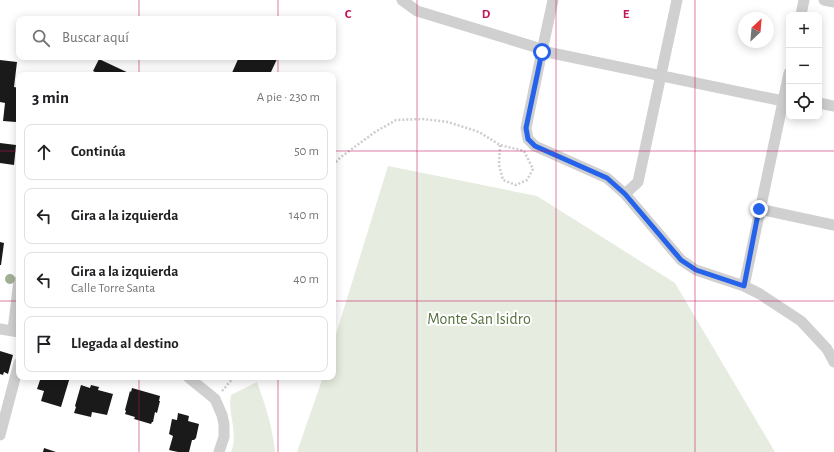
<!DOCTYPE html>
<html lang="es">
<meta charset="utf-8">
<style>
body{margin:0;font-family:"Alegreya Sans",sans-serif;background:#f6f6f6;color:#202124}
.controls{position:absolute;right:12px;top:12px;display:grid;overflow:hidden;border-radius:8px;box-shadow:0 2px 10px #0003}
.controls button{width:36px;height:36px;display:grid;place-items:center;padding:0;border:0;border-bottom:1px solid #e0e0e0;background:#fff;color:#202124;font:20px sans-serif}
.compass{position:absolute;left:738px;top:12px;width:36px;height:36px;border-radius:50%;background:#fff;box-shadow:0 2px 10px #0003;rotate:26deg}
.stop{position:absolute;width:12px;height:12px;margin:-9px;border:3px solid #2563eb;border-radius:50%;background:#fff}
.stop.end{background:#2563eb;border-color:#fff;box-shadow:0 1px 4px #0008}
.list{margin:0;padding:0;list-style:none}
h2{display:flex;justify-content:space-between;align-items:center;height:52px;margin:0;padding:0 16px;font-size:17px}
h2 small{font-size:13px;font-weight:400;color:#757577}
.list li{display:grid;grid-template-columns:26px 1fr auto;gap:12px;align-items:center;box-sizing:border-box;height:56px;margin:0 8px 8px;padding:0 8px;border:1px solid #e0e0e0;border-radius:8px}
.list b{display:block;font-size:15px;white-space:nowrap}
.list p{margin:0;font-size:13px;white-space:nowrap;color:#757577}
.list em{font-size:13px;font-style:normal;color:#757577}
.icon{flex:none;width:22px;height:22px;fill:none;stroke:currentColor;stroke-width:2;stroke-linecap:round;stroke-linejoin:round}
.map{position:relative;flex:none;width:834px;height:452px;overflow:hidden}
.search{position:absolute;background:#fff;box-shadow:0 2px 10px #0003;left:16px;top:16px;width:320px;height:44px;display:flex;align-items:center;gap:10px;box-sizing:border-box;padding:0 14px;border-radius:8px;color:#757577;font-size:15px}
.panel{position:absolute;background:#fff;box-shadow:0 2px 10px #0003;left:16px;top:72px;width:320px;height:308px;border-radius:8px}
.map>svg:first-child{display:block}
.green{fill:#e6ecdf}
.building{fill:#1a1a1a}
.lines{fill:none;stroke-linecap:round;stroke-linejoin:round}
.path{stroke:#cdcdcd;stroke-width:2.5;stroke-dasharray:2 2;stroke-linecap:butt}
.street{stroke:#d0d0d0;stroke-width:11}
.tree{fill:#a2b095}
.route{stroke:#2563eb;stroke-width:5}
.grid{fill:none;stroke:#c2185b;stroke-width:1;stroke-opacity:0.55}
.labels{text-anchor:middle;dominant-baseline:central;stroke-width:4;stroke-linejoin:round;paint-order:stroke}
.park-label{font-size:16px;fill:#56703f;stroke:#fff}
.grid-label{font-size:13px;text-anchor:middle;font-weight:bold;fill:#c2185b;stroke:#fff;stroke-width:4;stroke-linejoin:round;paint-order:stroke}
</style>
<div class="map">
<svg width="834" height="452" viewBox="0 0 834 452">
<rect width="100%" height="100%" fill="#fff"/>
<path class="green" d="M388 166 537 196 675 283 775 452H297L323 377H333V344Z
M257 382C266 407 272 425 275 452H231C239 432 227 414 231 395Z"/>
<path class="building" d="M239 57H272L277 59 271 72 274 74V75H231Z
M99 59 133 75H94L95 72 93 71Z
M0 60 17 62 14 87 19 88V93L16 122 3 121 5 103 0 102Z
M0 143 16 145 14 165 0 163Z
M0 242 4 243 1 265H0Z
M0 351 13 355 8 374 4 372 3 375 0 374Z
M41 377H70L61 407 41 401 44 391 37 389Z
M81 385 90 388 91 385 99 387 98 390 113 394 107 415 92 412 91 417 74 413 76 407 75 406Z
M132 388 160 396 159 401H160L157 413 155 412 153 422H152L151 424 134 419 135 417 125 414 126 411 125 410 130 391 131 392Z
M178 413 189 416 188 421 199 424 196 438 194 440H192L189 452H178L169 450 173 436 169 434 172 419 177 420Z
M44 448 56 452H43Z"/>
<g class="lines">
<path class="path" d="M333 165 341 157 375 132 396 120 423 119 448 122 479 132 500 145 524 151 533 169 527 180 516 185 503 180 499 165 500 145
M222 391 234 377"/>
<path class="street" d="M402 0 417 11 535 47 542 51 526 128 528 139 535 146 607 178 625 194 681 260 696 270 744 286 760 294 801 321 827 349 834 362
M553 0 542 51 783 101 789 100
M824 0 834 2
M801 15 804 0
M819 103 834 106
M625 194 638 182 677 0
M759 209 834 225
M744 286 789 73
M0 329 19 332
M13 330 19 281
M188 377 215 399 222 415 224 424V437L219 452
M0 435 19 363"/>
</g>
<circle class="tree" cx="10" cy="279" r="5"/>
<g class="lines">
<path class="route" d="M542 52 526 128 528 139 535 146 607 178 625 194 681 260 696 270 744 286 759 209"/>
</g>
<path class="grid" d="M139 0V19M278 0V19M417 0V452M556 0V452M695 0V452M139 57V75M278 57V75M0 151H19M333 151H834M0 301H19M333 301H834M139 377V452M278 377V452"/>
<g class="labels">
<g class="park-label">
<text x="479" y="319">Monte San Isidro</text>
</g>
</g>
<g class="grid-label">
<text x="348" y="18">C</text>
<text x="486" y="18">D</text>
<text x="626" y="18">E</text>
</g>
</svg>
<div class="controls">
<button>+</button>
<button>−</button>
<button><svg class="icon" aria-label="locate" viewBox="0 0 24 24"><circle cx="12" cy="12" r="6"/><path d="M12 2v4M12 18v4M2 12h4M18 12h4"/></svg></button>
</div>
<svg class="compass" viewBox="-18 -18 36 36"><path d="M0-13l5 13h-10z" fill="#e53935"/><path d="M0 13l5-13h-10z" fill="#757577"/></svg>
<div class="stop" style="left:542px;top:52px"></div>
<div class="stop end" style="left:759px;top:209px"></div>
<div class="search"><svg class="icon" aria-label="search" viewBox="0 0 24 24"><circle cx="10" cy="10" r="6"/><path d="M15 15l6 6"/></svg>Buscar aquí</div>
<section class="panel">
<h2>3 min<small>A pie · 230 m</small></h2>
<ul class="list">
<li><svg class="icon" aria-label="ahead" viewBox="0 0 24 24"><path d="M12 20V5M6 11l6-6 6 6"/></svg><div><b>Continúa</b></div><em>50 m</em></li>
<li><svg class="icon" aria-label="left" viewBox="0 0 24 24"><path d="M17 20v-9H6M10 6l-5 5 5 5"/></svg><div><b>Gira a la izquierda</b></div><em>140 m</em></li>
<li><svg class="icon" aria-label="left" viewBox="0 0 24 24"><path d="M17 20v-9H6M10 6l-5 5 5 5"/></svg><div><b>Gira a la izquierda</b><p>Calle Torre Santa</p></div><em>40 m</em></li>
<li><svg class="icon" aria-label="arrive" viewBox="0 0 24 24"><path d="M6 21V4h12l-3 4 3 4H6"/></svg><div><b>Llegada al destino</b></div></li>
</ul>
</section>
</div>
